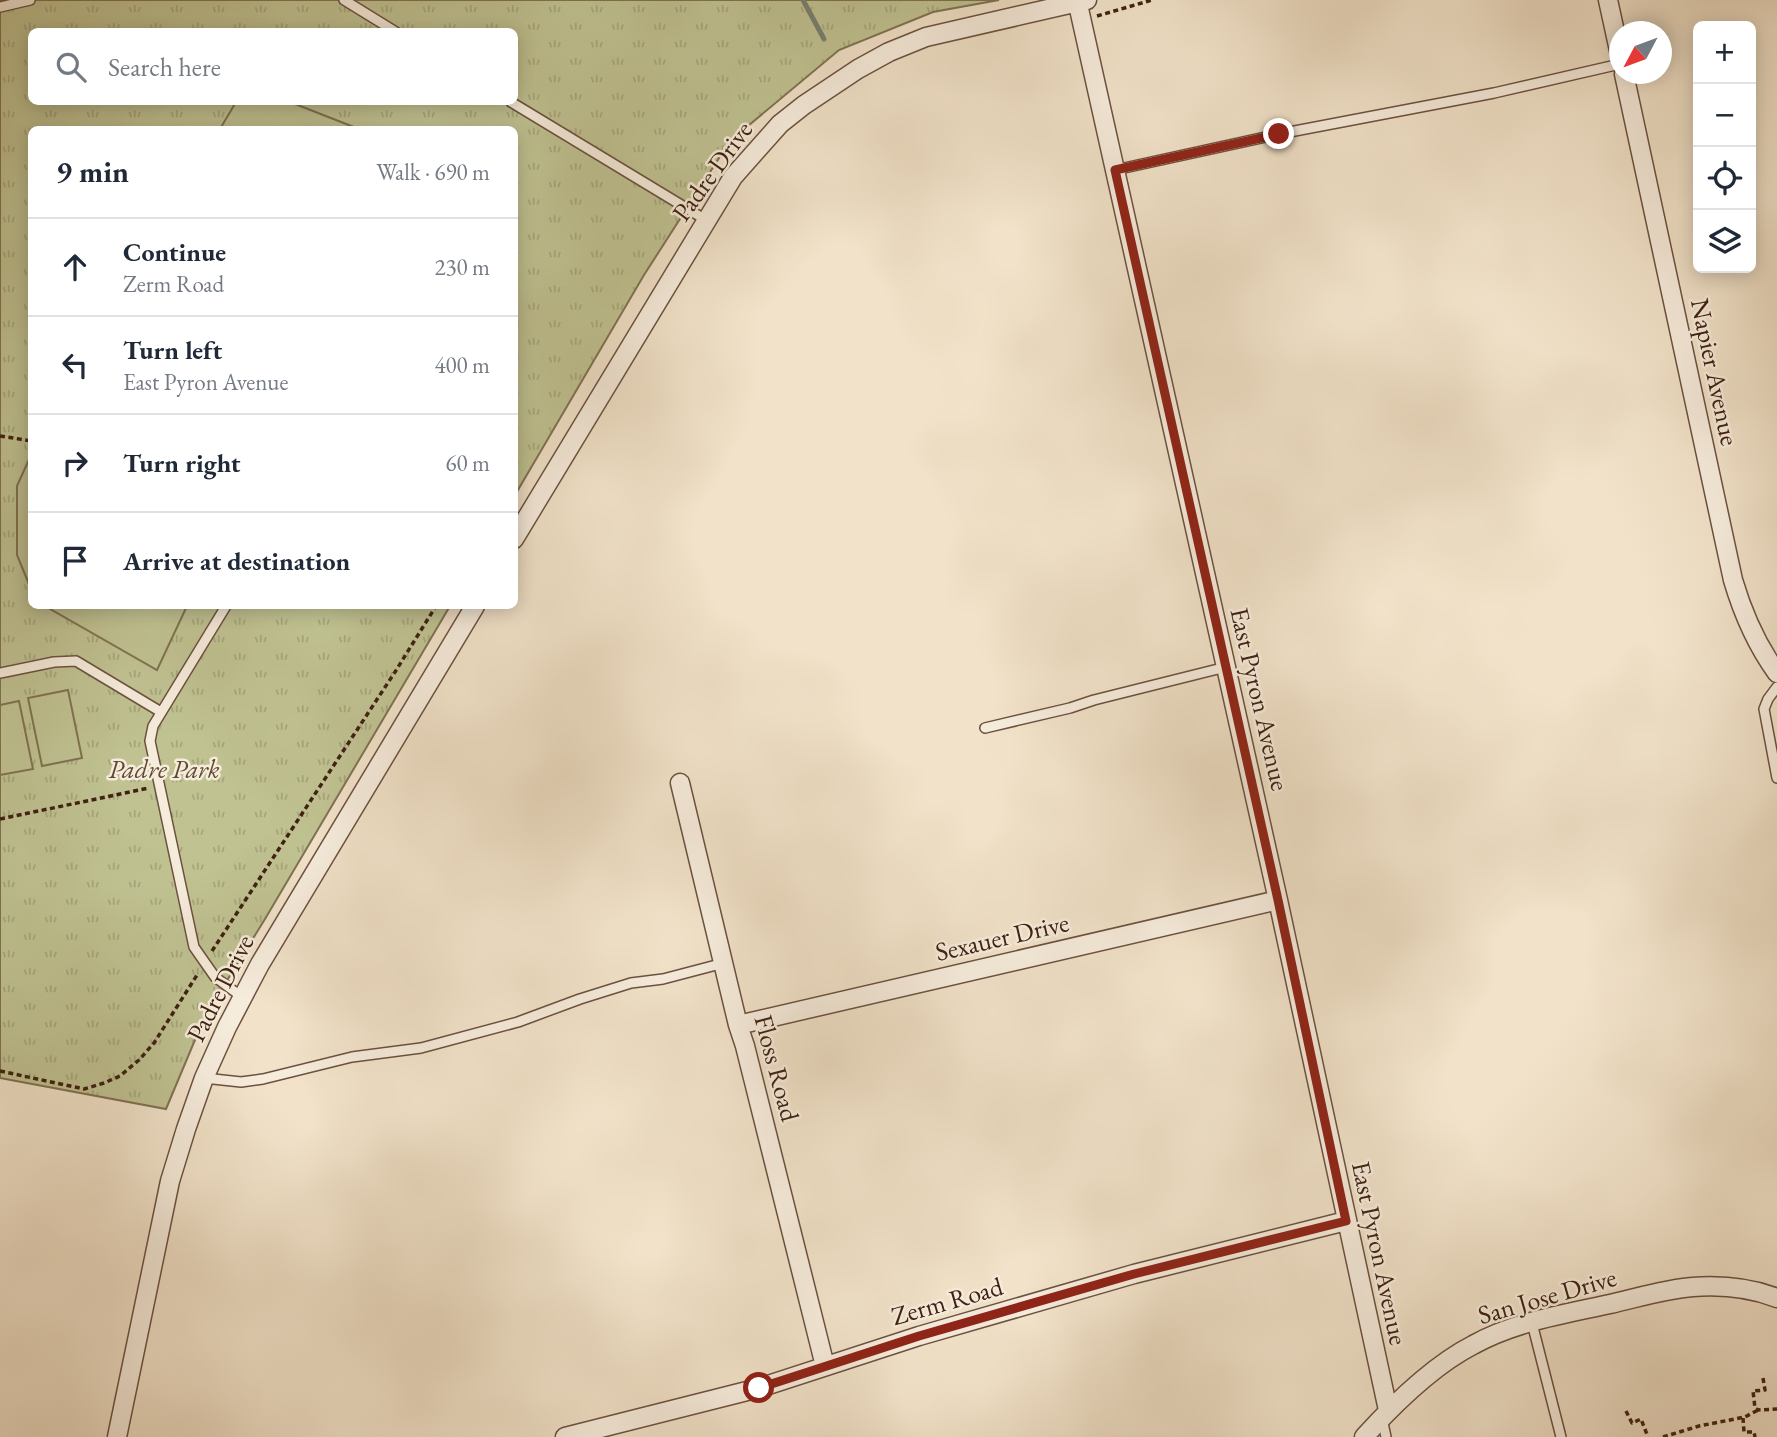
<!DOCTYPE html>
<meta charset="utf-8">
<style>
body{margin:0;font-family:"EB Garamond",serif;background:#f2f2f3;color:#1f2937}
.controls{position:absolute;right:21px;top:21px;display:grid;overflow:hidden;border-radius:10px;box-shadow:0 4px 18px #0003}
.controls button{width:63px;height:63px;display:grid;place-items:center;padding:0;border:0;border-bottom:2px solid #e0e1e3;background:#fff;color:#1f2937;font:35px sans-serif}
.compass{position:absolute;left:1609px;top:21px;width:63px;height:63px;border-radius:50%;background:#fff;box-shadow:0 4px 18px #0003;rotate:229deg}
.stop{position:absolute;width:21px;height:21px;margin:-16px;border:5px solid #8f2418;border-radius:50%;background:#fff}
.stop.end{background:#8f2418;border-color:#fff;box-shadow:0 2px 7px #0008}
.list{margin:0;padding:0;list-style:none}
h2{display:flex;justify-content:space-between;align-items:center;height:91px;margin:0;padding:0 28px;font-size:30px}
h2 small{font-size:23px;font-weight:400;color:#747a83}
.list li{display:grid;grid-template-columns:46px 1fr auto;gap:21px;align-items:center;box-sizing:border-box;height:98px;padding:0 28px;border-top:2px solid #e0e1e3}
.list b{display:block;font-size:26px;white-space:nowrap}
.list p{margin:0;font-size:23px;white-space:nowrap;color:#747a83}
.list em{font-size:23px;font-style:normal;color:#747a83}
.icon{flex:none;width:38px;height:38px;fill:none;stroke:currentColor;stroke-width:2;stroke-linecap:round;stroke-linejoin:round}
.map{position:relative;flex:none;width:1777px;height:1437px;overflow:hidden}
.search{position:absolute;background:#fff;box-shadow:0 4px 18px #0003;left:28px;top:28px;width:490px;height:77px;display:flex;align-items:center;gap:18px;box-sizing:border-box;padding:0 24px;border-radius:10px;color:#747a83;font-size:26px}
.panel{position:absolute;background:#fff;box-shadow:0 4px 18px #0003;left:28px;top:126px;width:490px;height:483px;border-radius:10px}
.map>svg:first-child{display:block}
.park{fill:url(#park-tufts);stroke:#807252;stroke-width:2;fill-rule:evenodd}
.pitch{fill:#c0c292;stroke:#807252;stroke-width:2}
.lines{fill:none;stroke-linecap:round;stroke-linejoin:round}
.stream{stroke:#778070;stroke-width:5}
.service-casing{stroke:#6c5140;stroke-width:12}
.minor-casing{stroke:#6c5140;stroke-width:21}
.path{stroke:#3f2112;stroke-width:3.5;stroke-dasharray:5 3.5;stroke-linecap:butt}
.service{stroke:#f6ecdc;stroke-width:9}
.minor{stroke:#f6ecdc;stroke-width:18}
.route{stroke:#8f2418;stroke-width:9}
.labels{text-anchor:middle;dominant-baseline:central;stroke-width:5;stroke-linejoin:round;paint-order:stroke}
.street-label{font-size:26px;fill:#3f2112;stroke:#f6ecdc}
.park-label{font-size:26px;font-style:italic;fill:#5f4932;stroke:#f6ecdc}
</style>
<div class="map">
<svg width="1777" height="1437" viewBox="0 0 1777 1437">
<defs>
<pattern id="park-tufts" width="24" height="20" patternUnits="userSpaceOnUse" patternTransform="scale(1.75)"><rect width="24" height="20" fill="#c0c292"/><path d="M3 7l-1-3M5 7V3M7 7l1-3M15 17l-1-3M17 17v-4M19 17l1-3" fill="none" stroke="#a6a67d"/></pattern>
</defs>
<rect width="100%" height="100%" fill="#f1e2c9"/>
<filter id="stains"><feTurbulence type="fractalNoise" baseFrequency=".00286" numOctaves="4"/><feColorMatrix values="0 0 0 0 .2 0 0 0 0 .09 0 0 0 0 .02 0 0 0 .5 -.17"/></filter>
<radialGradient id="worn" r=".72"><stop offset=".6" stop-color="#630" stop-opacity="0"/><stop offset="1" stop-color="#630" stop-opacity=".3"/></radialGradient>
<path class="park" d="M0 0H999L933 12 839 50 730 141 644 275 515 495 514 130H32V606H450L265 919 205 1016 166 1109 0 1078ZM32 32H514V102H32Z"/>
<path class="pitch" d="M236 102H290L359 129H220Z
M31 455V589L17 555V486Z
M45 606H187L157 670Z
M68 690 82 758 42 766 28 698Z
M19 701 33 769 0 775V705Z"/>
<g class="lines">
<path class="stream" d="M803 0 824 39"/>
<g class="service-casing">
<path id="service" d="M344 0 396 32
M0 7 30 0
M511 102 706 220
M1115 170 1279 134 1494 93 1620 64
M226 606 153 726 150 741 194 947 215 977 242 997
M0 673 54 662 76 661 161 712
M1777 687 1768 699 1764 709 1777 778
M985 728 1070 708 1094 700 1226 667
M204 1078 241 1082 263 1079 352 1057 421 1048 518 1022 580 999 631 983 663 979 724 963
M1532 1323 1561 1437
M1382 1418 1386 1437"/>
</g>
<g class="minor-casing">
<path id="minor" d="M1077 0 1278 900 1388 1410
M1608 0 1620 55
M1624 74 1733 580C1743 614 1756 644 1777 673
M514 539 733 177 780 124 804 105 858 69 889 52 926 37 1087 0
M680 783 738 1025 745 1046 825 1366
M738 1025 1278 900
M117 1437 170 1181 186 1129 204 1078 227 1027 260 964 475 606
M565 1437 759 1388 919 1336 1134 1274 1346 1221
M1364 1437C1393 1405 1434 1365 1473 1345 1514 1322 1564 1314 1610 1304 1637 1298 1665 1289 1693 1287 1721 1285 1751 1288 1777 1298"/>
</g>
<path class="path" d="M1097 16 1152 0
M0 436 32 441
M0 819 149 788
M212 951 395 672 436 606
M0 1071 84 1089 104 1083 120 1076 139 1060 154 1043 197 975
M1763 1378 1765 1390 1753 1391 1755 1408 1758 1410 1777 1409
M1626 1411 1632 1423 1641 1419 1648 1437
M1743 1418 1744 1432H1754L1755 1437
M1663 1437 1699 1426 1745 1417 1758 1410"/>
<use href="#service" class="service"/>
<use href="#minor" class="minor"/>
</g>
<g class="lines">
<path class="route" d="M759 1388 919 1336 1134 1274 1346 1221 1278 900 1115 170 1279 134"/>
</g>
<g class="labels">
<g class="street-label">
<text transform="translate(712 171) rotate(-54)">Padre Drive</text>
<text transform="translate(1715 372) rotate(78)">Napier Avenue</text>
<text transform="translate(1260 699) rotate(77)">East Pyron Avenue</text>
<text transform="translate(1002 937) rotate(-13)">Sexauer Drive</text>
<text transform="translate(220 988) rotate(-63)">Padre Drive</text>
<text transform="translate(777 1068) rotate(75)">Floss Road</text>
<text transform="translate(1380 1253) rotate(78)">East Pyron Avenue</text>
<text transform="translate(1547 1296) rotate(-16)">San Jose Drive</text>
<text transform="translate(947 1301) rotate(-16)">Zerm Road</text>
</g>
<g class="park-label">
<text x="164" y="769">Padre Park</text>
</g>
</g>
<rect width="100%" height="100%" filter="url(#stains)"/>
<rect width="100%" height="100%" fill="url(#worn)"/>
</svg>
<div class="controls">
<button>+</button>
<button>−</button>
<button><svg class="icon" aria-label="locate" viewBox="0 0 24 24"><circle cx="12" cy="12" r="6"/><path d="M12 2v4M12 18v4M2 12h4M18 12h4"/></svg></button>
<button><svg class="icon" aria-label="layers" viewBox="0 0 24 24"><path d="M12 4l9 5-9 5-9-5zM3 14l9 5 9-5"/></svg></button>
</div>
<svg class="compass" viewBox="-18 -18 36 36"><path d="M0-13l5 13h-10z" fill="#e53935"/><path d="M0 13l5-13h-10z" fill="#747a83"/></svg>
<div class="stop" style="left:759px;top:1388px"></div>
<div class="stop end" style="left:1279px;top:134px"></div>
<div class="search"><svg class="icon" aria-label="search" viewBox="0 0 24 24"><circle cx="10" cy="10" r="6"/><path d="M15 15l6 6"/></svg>Search here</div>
<section class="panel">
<h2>9 min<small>Walk · 690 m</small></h2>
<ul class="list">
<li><svg class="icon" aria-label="ahead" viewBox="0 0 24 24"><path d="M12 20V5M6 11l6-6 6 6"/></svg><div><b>Continue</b><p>Zerm Road</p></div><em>230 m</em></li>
<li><svg class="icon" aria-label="left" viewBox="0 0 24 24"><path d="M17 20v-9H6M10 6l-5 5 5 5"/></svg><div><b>Turn left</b><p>East Pyron Avenue</p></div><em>400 m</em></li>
<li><svg class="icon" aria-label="right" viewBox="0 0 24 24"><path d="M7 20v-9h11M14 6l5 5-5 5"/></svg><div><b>Turn right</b></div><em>60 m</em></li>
<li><svg class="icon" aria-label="arrive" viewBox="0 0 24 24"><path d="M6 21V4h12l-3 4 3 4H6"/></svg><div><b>Arrive at destination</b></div></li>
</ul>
</section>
</div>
